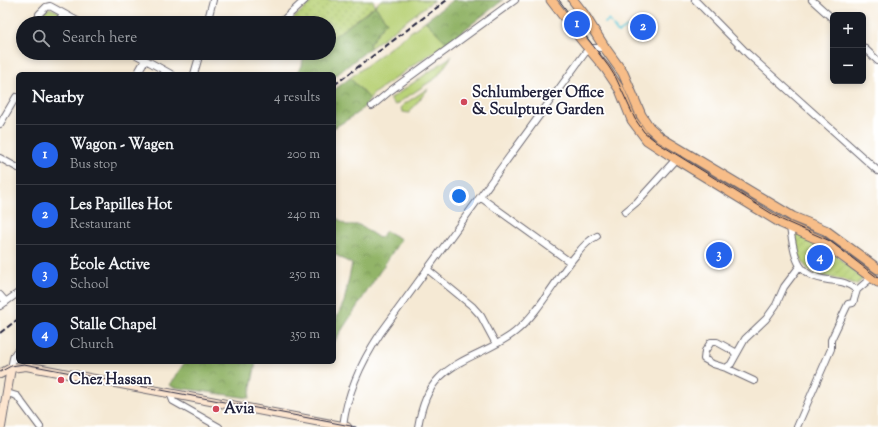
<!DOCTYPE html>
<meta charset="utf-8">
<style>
body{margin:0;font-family:"Sorts Mill Goudy",serif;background:#242831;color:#f1f3f6}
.controls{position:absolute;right:12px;top:12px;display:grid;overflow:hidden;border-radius:6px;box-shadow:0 2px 6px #0003}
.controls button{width:36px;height:36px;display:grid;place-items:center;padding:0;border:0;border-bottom:1px solid #363941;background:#171b24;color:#f1f3f6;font:20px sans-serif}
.you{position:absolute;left:459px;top:196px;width:14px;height:14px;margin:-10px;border:3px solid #fff;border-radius:50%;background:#1a73e8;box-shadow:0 0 0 6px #1a73e833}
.badge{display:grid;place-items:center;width:26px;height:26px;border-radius:50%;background:#2563eb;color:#fff;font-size:13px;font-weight:700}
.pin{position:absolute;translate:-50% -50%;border:2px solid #fff;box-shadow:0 1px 4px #0006}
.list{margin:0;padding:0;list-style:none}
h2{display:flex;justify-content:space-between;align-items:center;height:52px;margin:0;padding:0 16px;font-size:17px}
h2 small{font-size:13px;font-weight:400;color:#9ea1a6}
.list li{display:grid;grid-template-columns:26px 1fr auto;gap:12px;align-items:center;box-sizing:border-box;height:60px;padding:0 16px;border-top:1px solid #363941}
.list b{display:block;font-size:15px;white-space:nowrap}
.list p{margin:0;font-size:13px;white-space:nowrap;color:#9ea1a6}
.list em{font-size:13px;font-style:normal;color:#9ea1a6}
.icon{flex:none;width:22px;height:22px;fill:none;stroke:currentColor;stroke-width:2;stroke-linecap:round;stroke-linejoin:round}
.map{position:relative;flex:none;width:878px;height:427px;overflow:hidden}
.search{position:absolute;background:#171b24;box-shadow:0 2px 6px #0003;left:16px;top:16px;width:320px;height:44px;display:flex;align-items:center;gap:10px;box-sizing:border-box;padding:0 14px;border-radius:22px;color:#9ea1a6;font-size:15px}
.panel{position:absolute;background:#171b24;box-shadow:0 2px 6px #0003;left:16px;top:72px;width:320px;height:292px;border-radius:6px}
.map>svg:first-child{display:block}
.grass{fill:#b9d278;stroke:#6e7a5a}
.forest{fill:url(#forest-crowns);stroke:#5a6b52}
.park{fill:url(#park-dots);stroke:#6e7a5a}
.garden{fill:url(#garden-furrows);stroke:#6e7a5a}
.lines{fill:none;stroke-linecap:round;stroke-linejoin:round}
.stream{stroke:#5ec9d8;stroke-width:2}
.street-casing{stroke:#6c6871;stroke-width:8}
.secondary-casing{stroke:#6c6871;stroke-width:10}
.primary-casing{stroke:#6c6871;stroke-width:11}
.street{stroke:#fff;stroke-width:6}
.secondary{stroke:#fce5cf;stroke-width:8}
.primary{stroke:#f7bd88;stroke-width:9}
.tram{stroke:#22223b;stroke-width:1}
.rail{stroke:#22223b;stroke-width:2;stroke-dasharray:6 3;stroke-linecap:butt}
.poi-dot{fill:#d1495b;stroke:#fff;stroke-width:1.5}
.labels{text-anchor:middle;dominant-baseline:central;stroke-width:3.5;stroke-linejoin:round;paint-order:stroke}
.poi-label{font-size:15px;font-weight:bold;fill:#22223b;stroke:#fff;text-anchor:start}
</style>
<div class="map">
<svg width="878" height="427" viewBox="0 0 878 427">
<defs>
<pattern id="forest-crowns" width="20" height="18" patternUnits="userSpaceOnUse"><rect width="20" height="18" fill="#92b468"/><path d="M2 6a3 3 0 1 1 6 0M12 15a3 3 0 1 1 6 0" fill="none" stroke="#779257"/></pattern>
<pattern id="park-dots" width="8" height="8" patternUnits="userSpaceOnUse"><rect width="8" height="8" fill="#b9d278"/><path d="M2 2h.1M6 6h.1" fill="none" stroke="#9fb469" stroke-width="1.8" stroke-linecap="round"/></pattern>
<pattern id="garden-furrows" width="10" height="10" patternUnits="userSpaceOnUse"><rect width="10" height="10" fill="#b9d278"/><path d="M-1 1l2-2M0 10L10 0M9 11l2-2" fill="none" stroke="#9fb469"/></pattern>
</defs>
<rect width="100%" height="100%" fill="#fff"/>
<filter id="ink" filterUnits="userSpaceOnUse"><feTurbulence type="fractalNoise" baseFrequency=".025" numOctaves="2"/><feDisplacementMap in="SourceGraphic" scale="8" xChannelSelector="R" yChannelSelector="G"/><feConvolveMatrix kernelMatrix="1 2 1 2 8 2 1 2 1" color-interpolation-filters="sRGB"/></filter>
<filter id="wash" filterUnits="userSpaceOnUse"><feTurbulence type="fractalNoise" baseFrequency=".012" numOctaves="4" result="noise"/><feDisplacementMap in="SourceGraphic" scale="16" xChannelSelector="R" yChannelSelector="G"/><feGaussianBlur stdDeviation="0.9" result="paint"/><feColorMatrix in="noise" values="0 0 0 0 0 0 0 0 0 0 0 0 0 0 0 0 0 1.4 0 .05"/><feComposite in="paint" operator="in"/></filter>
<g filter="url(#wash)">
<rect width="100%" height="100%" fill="#f5e9d4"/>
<path class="grass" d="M381 0H434L370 48 369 45 381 28 387 22 375 6Z
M49 8 58 11 60 15 55 23H43C41 15 42 13 49 8Z
M425 21 447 43 415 64 373 94 370 99 350 78Z
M452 56 437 77 395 105 390 99Z
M427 89H428L409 113 403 112 401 109 403 105Z"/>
<path class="forest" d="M453 0H503L447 43 425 21Z
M375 6 387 22 381 28 369 44 370 48 334 77V74H296L302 66 303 59 311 53H329V40Z
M350 78 370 99C363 112 346 120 334 128V90Z
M334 216 346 225H359L379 238 386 231 401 239 334 342V323L344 302 352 264 334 254Z
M185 362H256L249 398 173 387 169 385Z"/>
<path class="park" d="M314 0H373L375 6 329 40V23H288Z"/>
<path class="garden" d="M795 233 820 242 862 278V280L856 285C846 279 838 279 827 277 802 273 799 256 793 235Z"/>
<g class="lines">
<path class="stream" d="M605 23 609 20 611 23
M613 26 618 33 627 27
M629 31 634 37
M636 40 638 43"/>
</g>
</g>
<g filter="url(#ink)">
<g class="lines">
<g class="street-casing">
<path id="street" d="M695 0 748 54 878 171
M812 0 833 19
M40 23 39 14 46 7 50 6 81 23
M58 23 63 13
M207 23 213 0
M280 23 305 0
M863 47 878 61
M133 53 171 74
M137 74 145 60
M194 74 200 53
M372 106 390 91 515 0
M0 124 16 97
M0 158 18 168
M480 197 570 262
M625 212 637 202 676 159
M790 228C795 256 795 276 828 280 841 282 847 282 857 290
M427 269 472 306 481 316 496 344
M0 295 6 302
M0 306 18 293
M737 353 717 342H711L705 351 704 359 713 364 726 368 754 381
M11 368C13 361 12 355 18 350
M726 368 731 364 745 339 766 319 776 305 784 287 799 267
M7 393 17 396 40 427
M170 393 173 401 219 427
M343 426C347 394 362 361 380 334L585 53 592 48H605
M418 427C421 409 426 391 439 378 461 356 492 351 515 332 539 313 556 278 577 254 583 246 589 240 597 236
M797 427 831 349V340L848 304 853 303 857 290 871 278"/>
</g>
<g class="secondary-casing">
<path id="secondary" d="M0 374 11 368 26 366 347 427
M1 427 11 368"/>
</g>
<g class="primary-casing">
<path id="primary" d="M551 0 581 39 606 69 620 90 632 120 647 140 676 159 781 223 820 240 878 282
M573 0 583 13 605 48 623 73 641 115 649 127 661 138 793 217 825 230 878 269"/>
</g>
<use href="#street" class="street"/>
<use href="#secondary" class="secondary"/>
<use href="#primary" class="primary"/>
<path class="tram" d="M559 0 609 67 616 78 635 119 644 132 658 143 782 220 830 241 878 278
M0 372 11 366 24 364 356 427"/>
<path class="rail" d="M334 85 447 0
M0 333 18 319"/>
</g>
</g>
<g class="poi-dot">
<circle cx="464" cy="102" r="4"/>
<circle cx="61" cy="380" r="4"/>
<circle cx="216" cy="409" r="4"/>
</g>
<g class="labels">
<g class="poi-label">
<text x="472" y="93">Schlumberger Office<tspan x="472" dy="17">&amp; Sculpture Garden</tspan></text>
<text x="69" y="380">Chez Hassan</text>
<text x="224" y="409">Avia</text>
</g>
</g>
</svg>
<div class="controls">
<button>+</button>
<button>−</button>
</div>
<div class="you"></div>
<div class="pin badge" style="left:577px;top:24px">1</div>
<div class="pin badge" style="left:643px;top:27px">2</div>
<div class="pin badge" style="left:719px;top:255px">3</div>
<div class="pin badge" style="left:820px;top:258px">4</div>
<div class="search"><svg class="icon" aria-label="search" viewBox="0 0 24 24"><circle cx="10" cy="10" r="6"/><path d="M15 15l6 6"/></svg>Search here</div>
<section class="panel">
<h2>Nearby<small>4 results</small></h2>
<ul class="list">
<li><span class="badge">1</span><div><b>Wagon - Wagen</b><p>Bus stop</p></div><em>200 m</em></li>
<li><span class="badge">2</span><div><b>Les Papilles Hot</b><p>Restaurant</p></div><em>240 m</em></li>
<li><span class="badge">3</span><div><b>École Active</b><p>School</p></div><em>250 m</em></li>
<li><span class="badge">4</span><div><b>Stalle Chapel</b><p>Church</p></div><em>350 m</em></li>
</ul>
</section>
</div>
